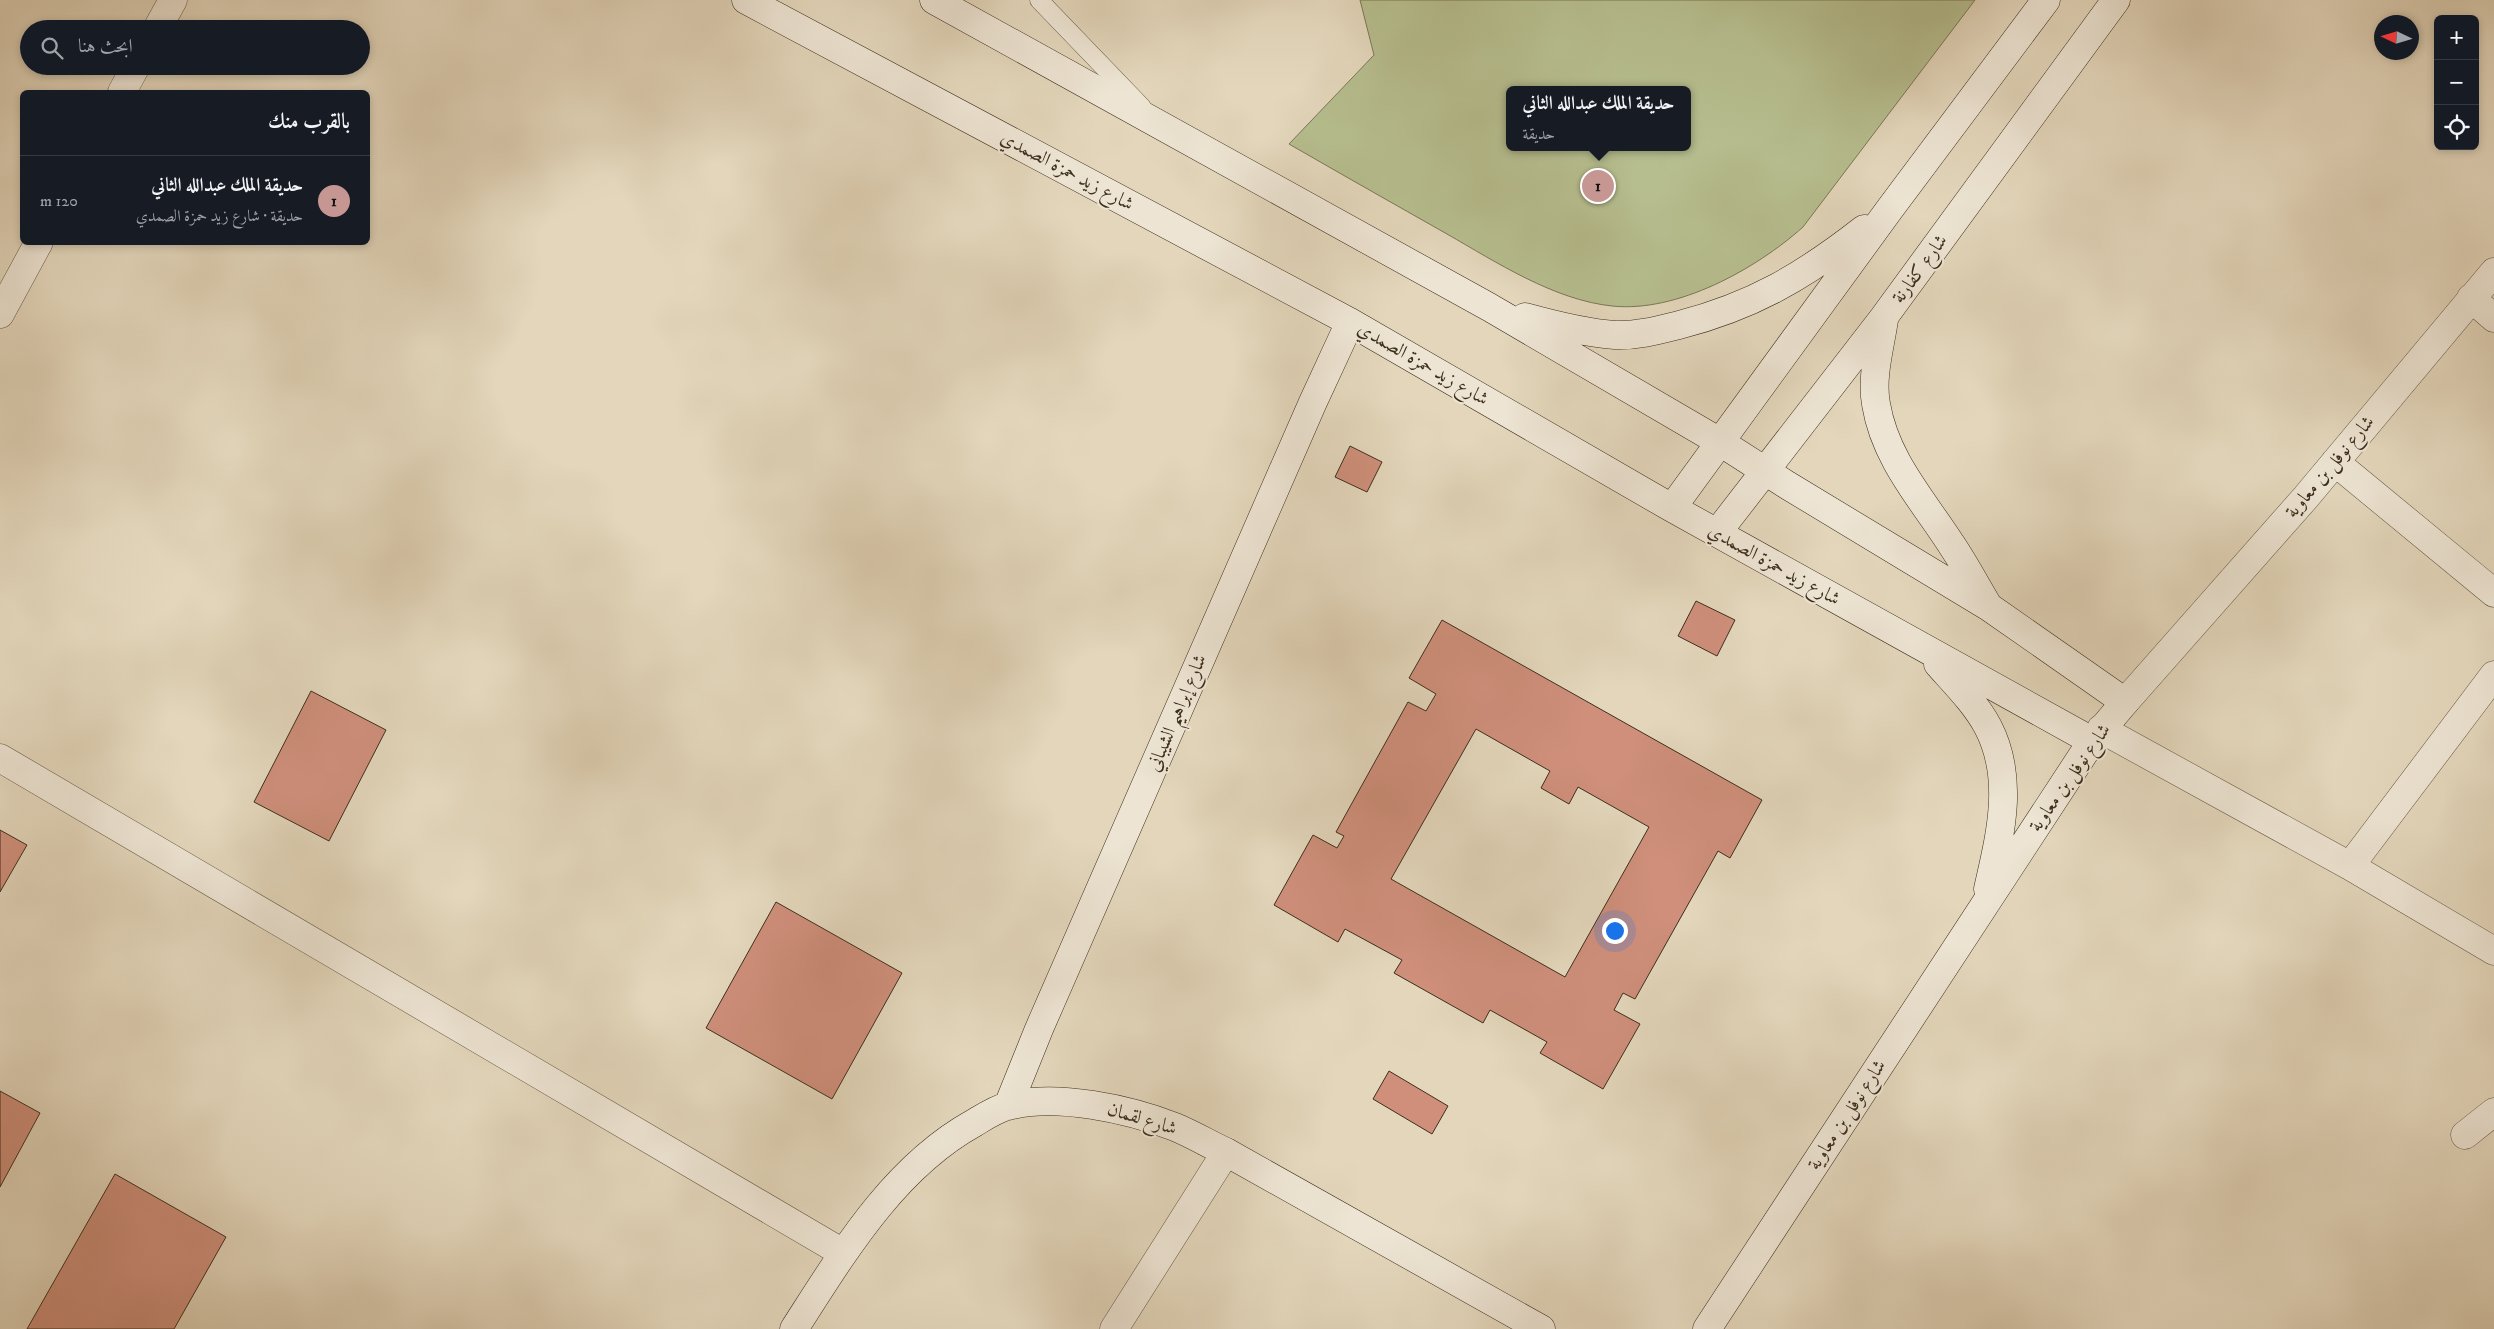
<!DOCTYPE html>
<html lang="ar">
<meta charset="utf-8">
<style>
body{margin:0;font-family:"IM FELL DW Pica",Amiri,serif;background:#242831;color:#f1f3f6;direction:rtl}
.controls{position:absolute;right:15px;top:15px;display:grid;overflow:hidden;border-radius:8px;box-shadow:0 2px 8px #0003}
.controls button{width:45px;height:45px;display:grid;place-items:center;padding:0;border:0;border-bottom:1px solid #363941;background:#171b24;color:#f1f3f6;font:25px sans-serif}
.compass{position:absolute;left:2374px;top:15px;width:45px;height:45px;border-radius:50%;background:#171b24;box-shadow:0 2px 8px #0003;rotate:274deg}
.you{position:absolute;left:1614px;top:930px;width:18px;height:18px;margin:-12px;border:4px solid #fff;border-radius:50%;background:#1a73e8;box-shadow:0 0 0 8px #1a73e833}
.badge{display:grid;place-items:center;width:32px;height:32px;border-radius:50%;background:#c59692;color:#111;font-size:16px;font-weight:700}
.pin{position:absolute;translate:-50% -50%;border:2px solid #fff;box-shadow:0 1px 5px #0006}
.popup{position:absolute;left:1506px;top:86px;width:185px;height:65px;box-sizing:border-box;display:grid;place-content:center;border-radius:8px;background:#171b24;filter:drop-shadow(0 1px 4px #0005);font-size:16px;white-space:nowrap;color:#9ea1a6}
.popup b{font-size:19px;color:#f1f3f6}
.popup::after{content:'';position:absolute;left:50%;top:100%;margin-left:-10px;border:10px solid transparent;border-top-color:#171b24}
.list{margin:0;padding:0;list-style:none}
h2{display:flex;justify-content:space-between;align-items:center;height:65px;margin:0;padding:0 20px;font-size:21px}
h2 small{font-size:16px;font-weight:400;color:#9ea1a6}
.list li{display:grid;grid-template-columns:32px 1fr auto;gap:15px;align-items:center;box-sizing:border-box;height:90px;padding:0 20px;border-top:1px solid #363941}
.list b{display:block;font-size:19px;white-space:nowrap}
.list p{margin:0;font-size:16px;white-space:nowrap;color:#9ea1a6}
.list em{font-size:16px;font-style:normal;color:#9ea1a6}
.icon{flex:none;width:28px;height:28px;fill:none;stroke:currentColor;stroke-width:2;stroke-linecap:round;stroke-linejoin:round}
.map{position:relative;flex:none;width:2494px;height:1329px;overflow:hidden;direction:ltr}
.search{position:absolute;background:#171b24;box-shadow:0 2px 8px #0003;left:20px;top:20px;width:350px;height:55px;display:flex;align-items:center;gap:12px;box-sizing:border-box;padding:0 18px;border-radius:28px;color:#9ea1a6;font-size:19px}
.panel{position:absolute;background:#171b24;box-shadow:0 2px 8px #0003;left:20px;top:90px;width:350px;height:155px;border-radius:8px;direction:rtl}
.map>svg:first-child{display:block}
.green{fill:#b6bd8e;stroke:#7a7656;fill-rule:evenodd}
.building{fill:#cf8f7b;stroke:#3d2f1d;fill-rule:evenodd}
.lines{fill:none;stroke-linecap:round;stroke-linejoin:round}
.lane-casing{stroke:#665944;stroke-width:19}
.street-casing{stroke:#665944;stroke-width:29}
.secondary-casing{stroke:#3d2f1d;stroke-width:29}
.lane{stroke:#ede4d3;stroke-width:18}
.street{stroke:#ede4d3;stroke-width:28}
.secondary{stroke:#ede4d3;stroke-width:28}
.labels{text-anchor:middle;dominant-baseline:central;stroke-width:4;stroke-linejoin:round;paint-order:stroke}
.street-label{font-size:19px;fill:#3d2f1d;stroke:#ede4d3}
</style>
<div class="map">
<svg width="2494" height="1329" viewBox="0 0 2494 1329">
<rect width="100%" height="100%" fill="#e3d6bb"/>
<filter id="stains"><feTurbulence type="fractalNoise" baseFrequency=".004" numOctaves="4"/><feColorMatrix values="0 0 0 0 .2 0 0 0 0 .09 0 0 0 0 .02 0 0 0 .5 -.17"/></filter>
<radialGradient id="worn" r=".72"><stop offset=".6" stop-color="#630" stop-opacity="0"/><stop offset="1" stop-color="#630" stop-opacity=".3"/></radialGradient>
<path class="green" d="M1360 0H1975L1803 227C1756 269 1677 313 1612 306 1554 300 1496 262 1447 234 1394 204 1341 174 1289 144L1374 55ZM1509 90H1687V147H1509Z"/>
<path class="building" d="M1350 446 1382 462 1367 492 1335 477Z
M1696 601 1735 620 1717 656 1678 636Z
M1442 620 1762 800 1730 858 1718 851 1635 999 1623 993 1614 1010 1640 1024 1603 1089 1540 1053 1547 1042 1490 1010 1483 1023 1394 973 1402 960 1345 929 1338 942 1274 905 1313 835 1337 848 1344 836 1336 832 1408 702 1426 711 1436 694 1409 678ZM1476 729 1550 771 1541 788 1569 804 1578 787 1649 827 1565 977 1391 879Z
M311 691 386 730 329 841 254 802Z
M0 830 27 845 0 892Z
M776 902 902 973 832 1099 706 1028Z
M1389 1071 1448 1106 1432 1134 1373 1099Z
M0 1091 40 1113 0 1187Z
M115 1174 226 1237 174 1329H27Z"/>
<g class="lines">
<g class="lane-casing">
<path id="lane" d="M1039 0 1142 107"/>
</g>
<g class="street-casing">
<path id="street" d="M157 29 173 0
M122 92 136 66
M2471 298 2494 318
M0 314 39 242
M2335 462 2494 593
M2125 702 2306 497 2494 272
M2101 729 2350 866 2494 951
M0 758 843 1253
M2350 866 2494 675
M2465 1135 2494 1112
M1114 1329 1226 1152"/>
</g>
<g class="secondary-casing">
<path id="secondary" d="M746 0 1350 322 1672 508 2092 741
M934 0 1489 307 1720 442 1787 485 1989 607 2125 702 2092 741 1707 1329
M1525 317C1554 325 1585 333 1615 335 1637 336 1659 330 1679 325 1753 306 1804 276 1864 229
M1884 320C1880 347 1871 377 1876 404 1885 459 1922 499 1951 544 1964 563 1975 584 1987 604
M1672 508 1889 210 2046 0
M1717 533 1884 317 2116 0
M1938 664C1955 683 1976 704 1988 727 2015 779 2000 836 1988 889
M1008 1106 1039 1029 1313 402 1350 322
M794 1329C843 1253 893 1168 974 1123 984 1117 996 1109 1008 1106 1056 1093 1129 1109 1175 1127 1192 1134 1209 1144 1226 1152L1541 1329"/>
</g>
<use href="#lane" class="lane"/>
<use href="#street" class="street"/>
<use href="#secondary" class="secondary"/>
</g>
<g class="labels">
<g class="street-label">
<text transform="translate(1067 171) rotate(28)">شارع زيد حمزة الصمدي</text>
<text transform="translate(1920 269) rotate(-54)">شارع كفارنة</text>
<text transform="translate(1423 364) rotate(30)">شارع زيد حمزة الصمدي</text>
<text transform="translate(2330 467) rotate(-50)">شارع نوفل بن معاوية</text>
<text transform="translate(1774 565) rotate(29)">شارع زيد حمزة الصمدي</text>
<text transform="translate(1177 713) rotate(-67)">شارع إبراهيم الشيباني</text>
<text transform="translate(2070 778) rotate(-55)">شارع نوفل بن معاوية</text>
<text transform="translate(1847 1115) rotate(-57)">شارع نوفل بن معاوية</text>
<text transform="translate(1142 1119) rotate(17)">شارع لقمان</text>
</g>
</g>
<rect width="100%" height="100%" filter="url(#stains)"/>
<rect width="100%" height="100%" fill="url(#worn)"/>
</svg>
<div class="controls">
<button>+</button>
<button>−</button>
<button><svg class="icon" aria-label="locate" viewBox="0 0 24 24"><circle cx="12" cy="12" r="6"/><path d="M12 2v4M12 18v4M2 12h4M18 12h4"/></svg></button>
</div>
<svg class="compass" viewBox="-18 -18 36 36"><path d="M0-13l5 13h-10z" fill="#e53935"/><path d="M0 13l5-13h-10z" fill="#9ea1a6"/></svg>
<div class="you"></div>
<div class="pin badge" style="left:1598px;top:186px">1</div>
<div class="popup"><b>حديقة الملك عبدالله الثاني</b>حديقة</div>
<div class="search"><svg class="icon" aria-label="search" viewBox="0 0 24 24"><circle cx="10" cy="10" r="6"/><path d="M15 15l6 6"/></svg>ابحث هنا</div>
<section class="panel">
<h2>بالقرب منك<small></small></h2>
<ul class="list">
<li><span class="badge">1</span><div><b>حديقة الملك عبدالله الثاني</b><p>حديقة · شارع زيد حمزة الصمدي</p></div><em>120 m</em></li>
</ul>
</section>
</div>
